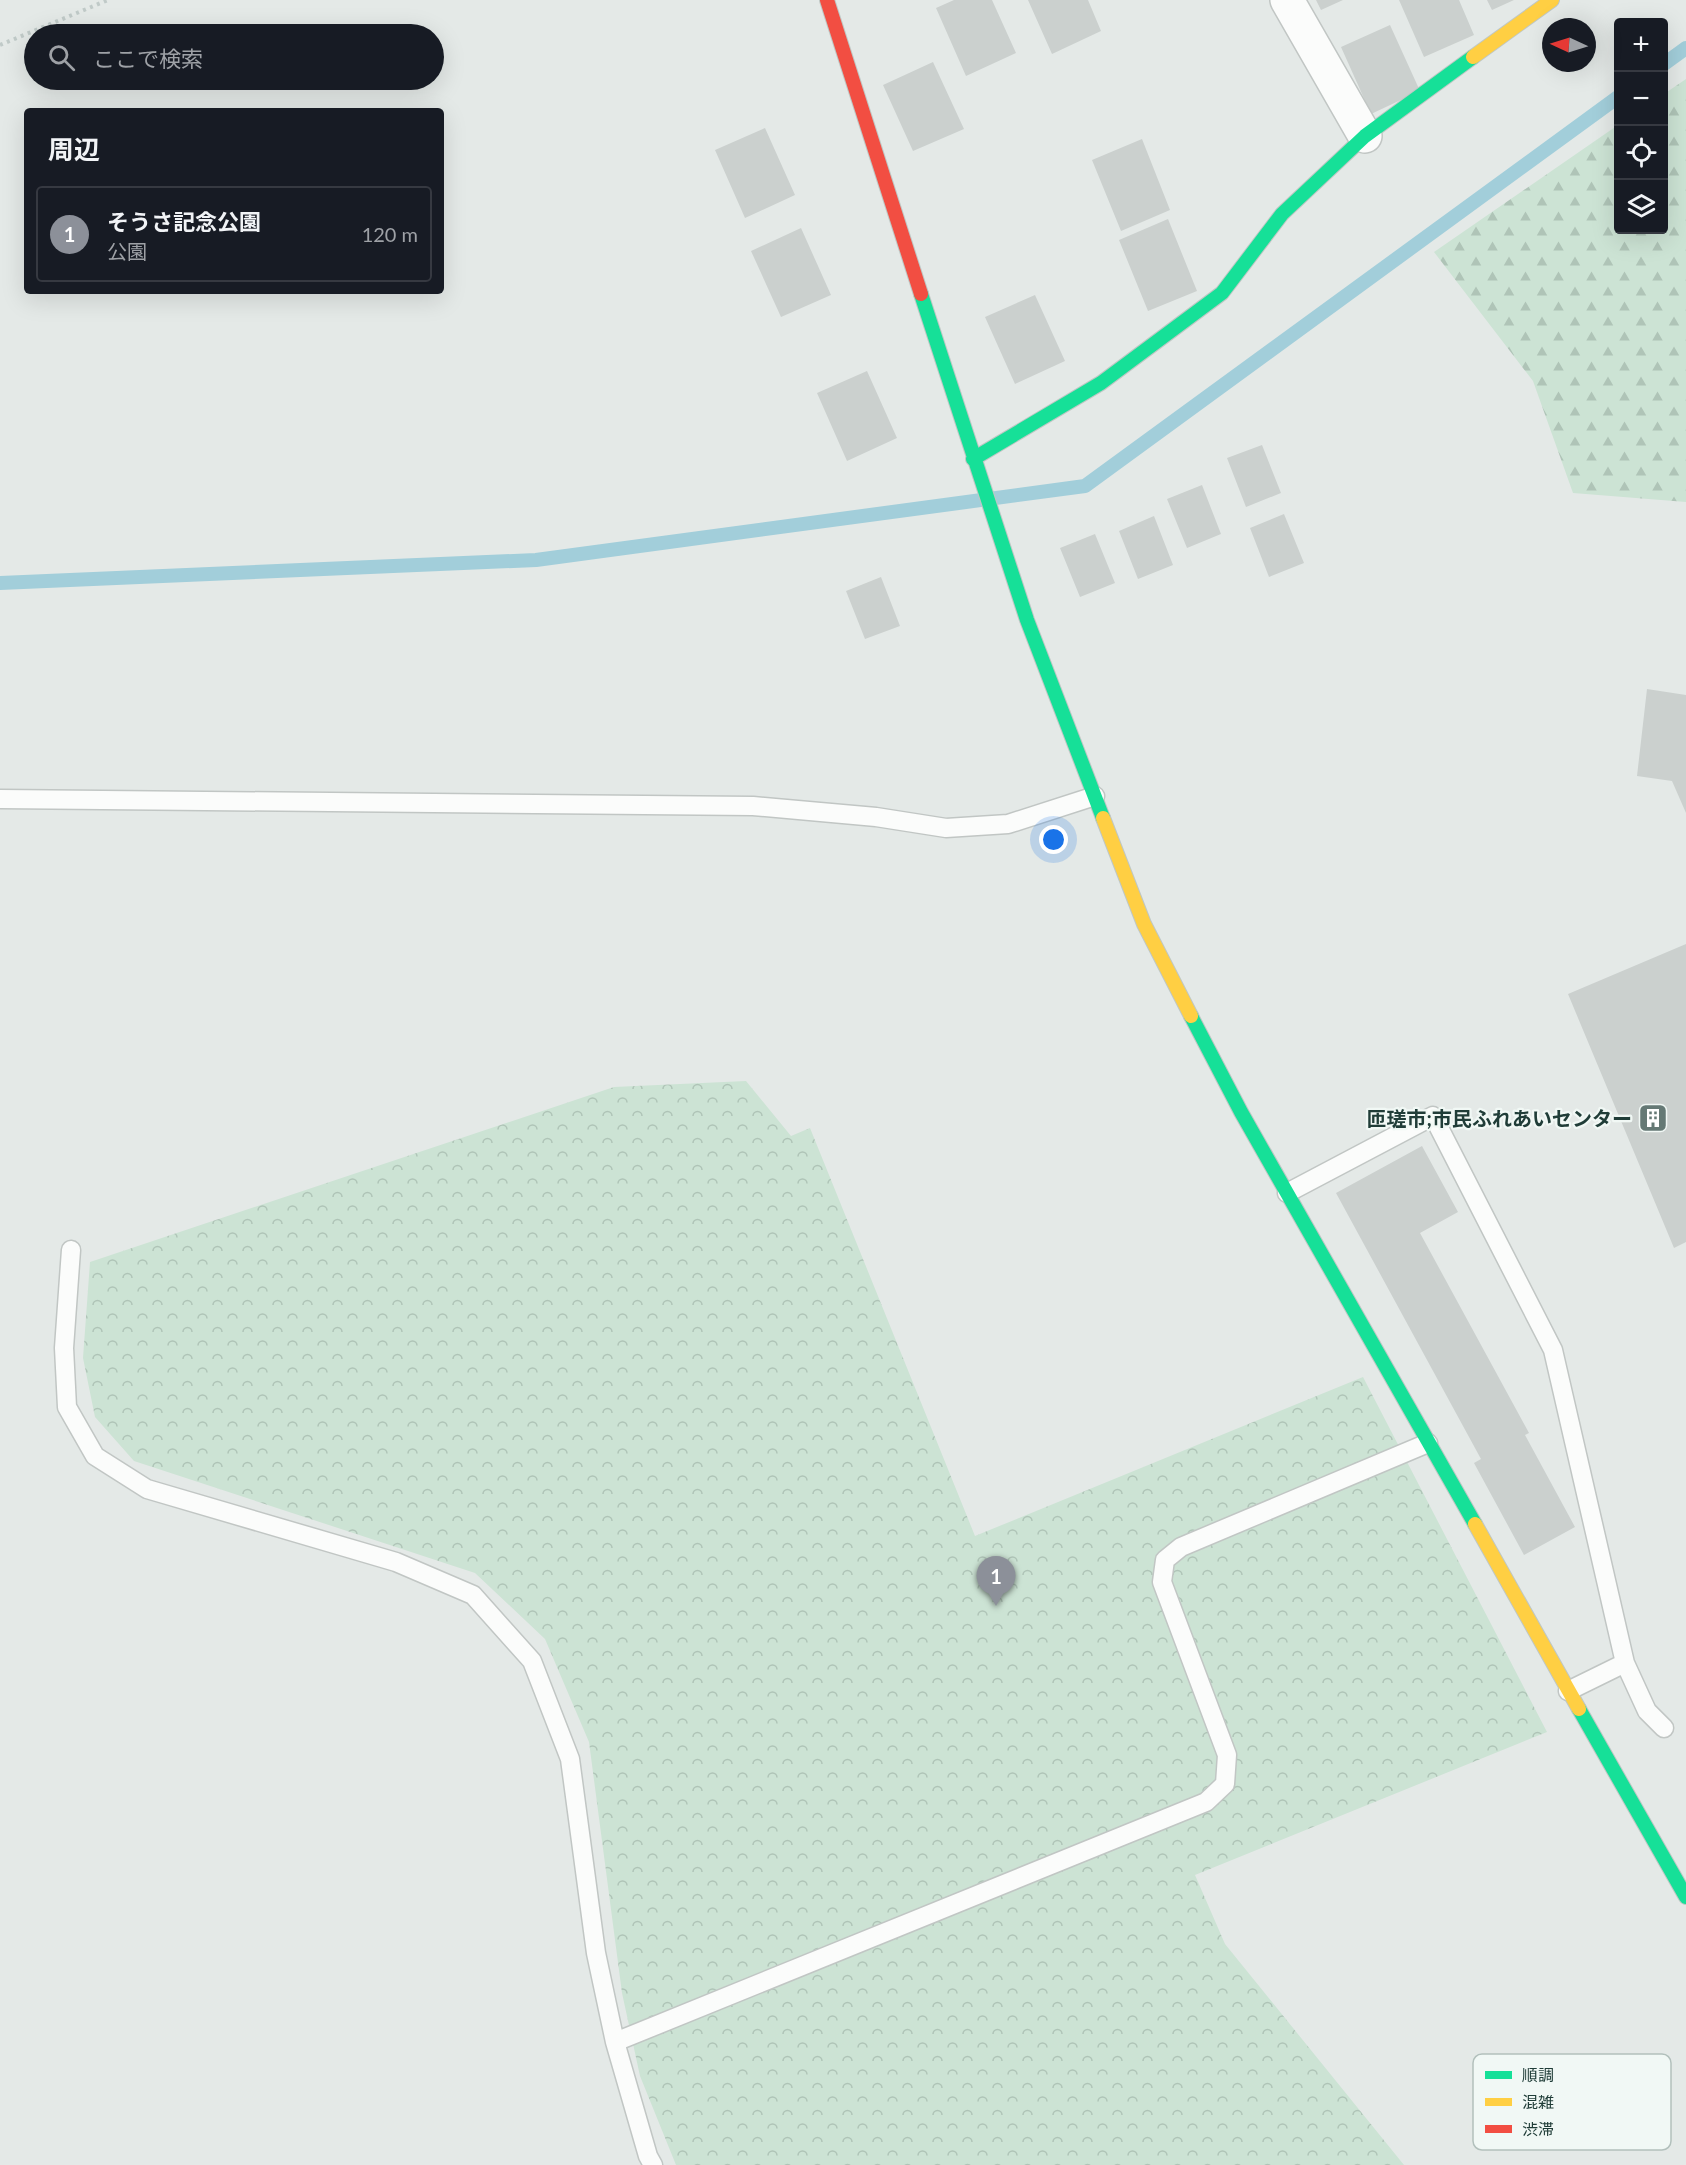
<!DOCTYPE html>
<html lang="ja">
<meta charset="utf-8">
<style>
body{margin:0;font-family:Lato,"Noto Sans JP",sans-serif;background:#242831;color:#f1f3f6}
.controls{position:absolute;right:18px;top:18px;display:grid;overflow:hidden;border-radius:6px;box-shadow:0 6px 24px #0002}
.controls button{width:54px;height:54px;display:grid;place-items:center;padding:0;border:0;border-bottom:2px solid #363941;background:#171b24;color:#f1f3f6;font:30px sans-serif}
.compass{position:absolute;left:1542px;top:18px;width:54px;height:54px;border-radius:50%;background:#171b24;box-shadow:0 6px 24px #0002;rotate:274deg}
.you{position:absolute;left:1054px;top:840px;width:21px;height:21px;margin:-15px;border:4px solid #fff;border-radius:50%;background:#1a73e8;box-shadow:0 0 0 9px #1a73e833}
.badge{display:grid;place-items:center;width:39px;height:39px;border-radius:50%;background:#8c9099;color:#fff;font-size:20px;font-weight:700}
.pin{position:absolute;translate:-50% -50px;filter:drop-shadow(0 2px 3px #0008)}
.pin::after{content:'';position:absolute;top:32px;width:21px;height:18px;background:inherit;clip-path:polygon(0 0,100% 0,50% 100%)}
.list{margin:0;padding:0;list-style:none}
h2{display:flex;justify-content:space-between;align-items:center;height:78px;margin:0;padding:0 24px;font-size:26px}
h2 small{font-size:20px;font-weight:400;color:#9ea1a6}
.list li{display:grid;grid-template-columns:39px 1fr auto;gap:18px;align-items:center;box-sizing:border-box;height:96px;margin:0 12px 12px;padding:0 12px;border:2px solid #363941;border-radius:6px}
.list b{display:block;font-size:22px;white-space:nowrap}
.list p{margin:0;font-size:20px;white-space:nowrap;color:#9ea1a6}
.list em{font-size:20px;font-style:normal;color:#9ea1a6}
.icon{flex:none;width:33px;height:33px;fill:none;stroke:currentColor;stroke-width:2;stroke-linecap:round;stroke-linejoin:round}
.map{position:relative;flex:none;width:1686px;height:2165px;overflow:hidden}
.search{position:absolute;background:#171b24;box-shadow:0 6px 24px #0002;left:24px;top:24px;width:420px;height:66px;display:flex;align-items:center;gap:15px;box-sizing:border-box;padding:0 21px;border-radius:33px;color:#9ea1a6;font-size:22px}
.panel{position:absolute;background:#171b24;box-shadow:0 6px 24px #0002;left:24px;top:108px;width:420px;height:186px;border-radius:6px}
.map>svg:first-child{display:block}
.forest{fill:url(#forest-firs)}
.park{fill:url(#park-crowns)}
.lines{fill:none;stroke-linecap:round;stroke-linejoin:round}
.stream{stroke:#a2ceda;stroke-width:14}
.building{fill:#cbd0ce}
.lane-casing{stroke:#c1c6c4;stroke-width:21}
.street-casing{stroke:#c1c6c4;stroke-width:36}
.fast-casing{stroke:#bfc7c4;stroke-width:16}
.slow-casing{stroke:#bfc7c4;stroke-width:16}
.jam-casing{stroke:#bfc7c4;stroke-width:16}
.path{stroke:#c0cac8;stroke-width:4;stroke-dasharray:3 4.5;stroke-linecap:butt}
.lane{stroke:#fbfcfb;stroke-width:18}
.street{stroke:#fbfcfb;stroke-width:33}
.fast{stroke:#16e098;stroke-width:14}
.slow{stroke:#ffcf43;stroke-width:14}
.jam{stroke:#f24e42;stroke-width:14}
.labels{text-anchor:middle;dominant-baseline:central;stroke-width:4.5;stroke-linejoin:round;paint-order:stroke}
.poi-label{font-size:20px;font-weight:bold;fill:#203d38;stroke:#f1f8f5;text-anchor:end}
.key{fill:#f1f8f5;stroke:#b2c0bc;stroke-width:1.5}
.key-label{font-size:16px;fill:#203d38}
</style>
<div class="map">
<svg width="1686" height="2165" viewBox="0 0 1686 2165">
<defs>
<pattern id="forest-firs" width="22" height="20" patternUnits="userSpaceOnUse" patternTransform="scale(1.5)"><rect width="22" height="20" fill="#cce3d4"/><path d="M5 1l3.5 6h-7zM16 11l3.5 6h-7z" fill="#afc4b7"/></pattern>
<pattern id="park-crowns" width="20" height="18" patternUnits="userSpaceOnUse" patternTransform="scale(1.5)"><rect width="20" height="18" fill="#cce3d4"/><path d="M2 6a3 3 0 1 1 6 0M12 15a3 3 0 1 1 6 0" fill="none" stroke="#afc4b7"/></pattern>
</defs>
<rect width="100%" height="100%" fill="#e4e9e7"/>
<path class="forest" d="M1686 79V502L1573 493 1533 381 1434 252 1618 125V230H1664V94Z"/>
<path class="park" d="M746 1081 791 1136 810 1128 975 1536 1363 1377 1547 1732 1195 1875 1225 1944 1404 2165H676L640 2076 622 1993 589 1742 545 1639 475 1573 134 1461 95 1417 83 1358 90 1262 614 1087Z"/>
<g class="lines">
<path class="stream" d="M1664 64 1686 48
M0 583 536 560 1085 486 1618 97"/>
</g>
<path class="building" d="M954 0H992L1016 53 966 76 936 8Z
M1028 0H1088L1101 31 1052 54Z
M1316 0H1343L1321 10Z
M1399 0H1459L1474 35 1424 57Z
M1487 0H1514L1492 10Z
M1390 25 1420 91 1371 114 1341 47Z
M933 62 964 129 913 151 883 85Z
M765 128 795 195 745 218 715 150Z
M1142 139 1170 210 1121 231 1092 160Z
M1168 219 1197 291 1148 311 1119 240Z
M801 228 831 295 781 317 751 251Z
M1035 295 1065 361 1015 384 985 317Z
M867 371 897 438 847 461 817 393Z
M1262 445 1281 493 1246 507 1227 458Z
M1202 485 1221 534 1187 548 1167 499Z
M1284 514 1304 563 1269 577 1250 528Z
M1154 516 1173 565 1138 579 1119 531Z
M1095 534 1115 583 1080 597 1060 548Z
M881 577 900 626 865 639 846 591Z
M1647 689 1686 695V813L1672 781 1637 776Z
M1686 944V1242L1674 1248 1568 994Z
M1422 1146 1458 1212 1420 1233 1529 1433 1525 1435 1575 1527 1524 1555 1474 1463 1481 1459 1336 1193Z"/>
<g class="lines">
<g class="lane-casing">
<path id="lane" d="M0 799 753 806 876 817 946 828 1008 824 1095 796
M1287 1193 1433 1116 1553 1350 1625 1663 1647 1711 1664 1728
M71 1250 64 1348 67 1407 95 1456 147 1489 396 1562 473 1595 532 1661 570 1759 596 1953 615 2042 648 2156 653 2165
M1568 1691 1625 1663
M615 2042 1206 1802 1225 1784 1227 1755 1162 1582 1165 1560 1181 1547 1428 1443"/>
</g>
<g class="street-casing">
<path id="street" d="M1287 0 1365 136"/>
</g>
<g class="fast-casing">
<path id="fast" d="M921 294 1027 620 1103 818
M973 459 1101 383 1222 293 1282 214 1365 136 1473 57
M1191 1016 1241 1112 1475 1524
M1579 1709 1686 1897"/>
</g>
<g class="slow-casing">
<path id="slow" d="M1473 57 1552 0
M1103 818 1144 924 1191 1016
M1475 1524 1579 1709"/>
</g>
<g class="jam-casing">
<path id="jam" d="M827 0 921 294"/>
</g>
<path class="path" d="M0 45 108 0"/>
<use href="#lane" class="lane"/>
<use href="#street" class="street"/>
<use href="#fast" class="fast"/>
<use href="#slow" class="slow"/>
<use href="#jam" class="jam"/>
</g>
<defs>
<g id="building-square" transform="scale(1.5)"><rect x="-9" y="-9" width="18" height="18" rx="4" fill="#657975" stroke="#f1f8f5"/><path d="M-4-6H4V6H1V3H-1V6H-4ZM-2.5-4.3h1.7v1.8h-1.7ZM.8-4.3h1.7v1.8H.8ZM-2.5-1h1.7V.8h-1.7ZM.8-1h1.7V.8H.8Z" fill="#fff"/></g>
</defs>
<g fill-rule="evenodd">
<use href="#building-square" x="1653" y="1118"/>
</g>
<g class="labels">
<g class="poi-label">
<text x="1632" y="1118">匝瑳市;市民ふれあいセンター</text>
</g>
</g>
<rect x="1473" y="2054" width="198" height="96" rx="9" class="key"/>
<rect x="1485" y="2071" width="27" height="8" fill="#16e098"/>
<rect x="1485" y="2098" width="27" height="8" fill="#ffcf43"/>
<rect x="1485" y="2125" width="27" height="8" fill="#f24e42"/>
<g class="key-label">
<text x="1522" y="2081">順調</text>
<text x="1522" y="2108">混雑</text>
<text x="1522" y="2135">渋滞</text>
</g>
</svg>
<div class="controls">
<button>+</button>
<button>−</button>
<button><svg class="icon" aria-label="locate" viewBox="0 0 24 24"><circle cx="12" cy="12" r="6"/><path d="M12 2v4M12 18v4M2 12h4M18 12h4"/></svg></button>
<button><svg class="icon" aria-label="layers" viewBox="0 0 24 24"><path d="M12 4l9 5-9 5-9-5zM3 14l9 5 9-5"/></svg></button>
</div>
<svg class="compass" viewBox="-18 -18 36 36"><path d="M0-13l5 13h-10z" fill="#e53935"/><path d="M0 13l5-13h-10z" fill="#9ea1a6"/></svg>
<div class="you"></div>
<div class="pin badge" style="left:996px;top:1606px">1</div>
<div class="search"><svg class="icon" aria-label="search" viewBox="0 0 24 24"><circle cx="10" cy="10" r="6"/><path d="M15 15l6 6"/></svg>ここで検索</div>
<section class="panel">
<h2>周辺<small></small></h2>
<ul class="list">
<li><span class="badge">1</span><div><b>そうさ記念公園</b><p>公園</p></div><em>120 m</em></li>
</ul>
</section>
</div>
